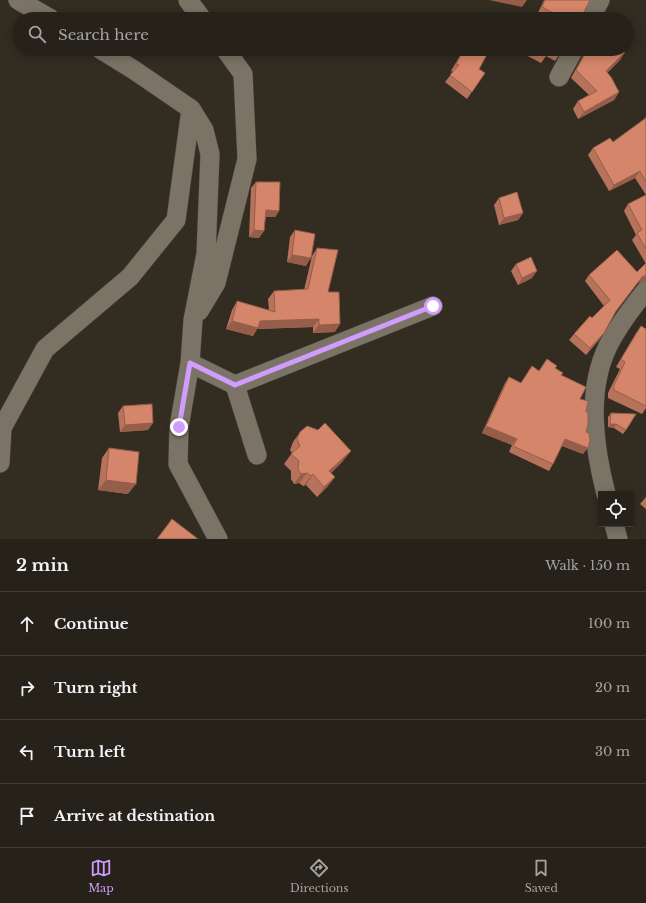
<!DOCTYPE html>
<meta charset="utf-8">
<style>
body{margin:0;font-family:"Libre Baskerville",serif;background:#2e2922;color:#f1f3f6}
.controls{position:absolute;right:12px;bottom:12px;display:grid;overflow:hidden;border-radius:0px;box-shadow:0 2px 10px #0003}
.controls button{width:36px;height:36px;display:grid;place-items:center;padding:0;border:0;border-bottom:1px solid #423e38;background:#262119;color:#f1f3f6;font:20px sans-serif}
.stop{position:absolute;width:12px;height:12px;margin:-9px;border:3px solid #d09dff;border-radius:50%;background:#fff}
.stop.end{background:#d09dff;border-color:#fff;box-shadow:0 1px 4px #0008}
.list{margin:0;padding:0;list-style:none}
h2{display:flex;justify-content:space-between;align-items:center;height:52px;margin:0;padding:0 16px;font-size:17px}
h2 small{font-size:13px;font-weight:400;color:#a4a3a2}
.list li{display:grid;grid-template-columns:26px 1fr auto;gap:12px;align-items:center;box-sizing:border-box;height:64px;padding:0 16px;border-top:1px solid #423e38}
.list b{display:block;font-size:15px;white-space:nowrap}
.list em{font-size:13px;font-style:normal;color:#a4a3a2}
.icon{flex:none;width:22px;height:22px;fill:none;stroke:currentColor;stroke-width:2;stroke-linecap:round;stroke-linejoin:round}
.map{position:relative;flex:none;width:646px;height:539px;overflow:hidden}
.search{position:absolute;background:#262119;box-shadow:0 2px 10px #0003;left:12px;right:12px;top:12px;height:44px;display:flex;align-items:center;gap:10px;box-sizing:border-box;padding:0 14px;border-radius:22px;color:#a4a3a2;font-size:15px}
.sheet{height:308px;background:#262119}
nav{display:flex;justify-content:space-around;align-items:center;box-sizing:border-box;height:56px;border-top:1px solid #423e38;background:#262119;font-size:11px;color:#a4a3a2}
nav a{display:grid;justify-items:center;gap:2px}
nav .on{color:#d09dff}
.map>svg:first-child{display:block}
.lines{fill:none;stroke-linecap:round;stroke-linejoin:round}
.minor-casing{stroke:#4d483e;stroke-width:20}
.minor{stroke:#7a7366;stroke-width:19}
.wall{fill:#b7725b}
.shaded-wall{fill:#955d4a}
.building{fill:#d5856a;stroke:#955d4a}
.route{stroke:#d09dff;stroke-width:5}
</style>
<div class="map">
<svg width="646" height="539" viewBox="0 0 646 539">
<rect width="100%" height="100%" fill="#322c21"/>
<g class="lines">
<g class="minor-casing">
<path id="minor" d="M18 0 51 19
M188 0 202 19
M590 19 600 0
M100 49 134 70 191 109 204 130 210 154 206 254 193 320 190 363 179 427 178 464 218 539
M559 77 574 49
M199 311 216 283 247 159 243 74 225 49
M190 363 235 385 433 306
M235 385 257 455
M0 463 2 428 45 349 130 277 176 220 191 109
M606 494C594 447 586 391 608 346 618 326 632 308 646 290
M614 524 618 539"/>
</g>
<use href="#minor" class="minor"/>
</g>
<path class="wall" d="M544 0H590L584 12 586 18 588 19H545L537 15Z
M464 49H490L479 69 485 73 467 99 445 82 453 72 451 71Z
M521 49H563L555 61 546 56 541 63 520 52Z
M584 49H622L625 52 620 60 607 73 619 92 614 100 578 119 573 109 578 101 589 95 571 78 584 54Z
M646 117V280L637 283 615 313 599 340 586 355 569 340 574 334 592 318 604 306 585 281 589 275 637 272 646 264 632 240 636 235 624 211 628 204 646 195 635 178 609 191 588 155 593 148 613 142 644 119Z
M256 182 279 211 275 217H266L259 238 249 237 251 188Z
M499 198 523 213 518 220 499 225 494 205Z
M295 230 306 266 287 262 290 237Z
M317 248 328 292 335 332 313 333V327L257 329 253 336 226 329 232 310 237 301 269 310 268 299 274 291 304 290 312 256Z
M516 264 532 278 518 285 511 271Z
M641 326 646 329V408L642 414 608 398V393L620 369 616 367 636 333Z
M532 366 539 371 555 368 580 399 586 412V432L583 454 562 446 553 464 549 471 509 452 512 445 482 433 505 383 509 377 521 383Z
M123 406 148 430 120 432 118 413Z
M611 413 626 430 623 434 614 428 608 427V417Z
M300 432 343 461 331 473 335 477 327 487 317 497 306 485 303 486 299 483 294 484 291 479V471L284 464 292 453 290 450 293 442Z
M109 448 128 494 98 490 102 458Z
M646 497V509L640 504Z"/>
<path class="shaded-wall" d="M489 0H527L522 7Z
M625 52 620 60 600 79 606 71Z
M619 92 614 100 578 119 584 112Z
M640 171 635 178 609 191 614 185Z
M266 210 279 211 275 217H262Z
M523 213 518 220 499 225 504 218Z
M254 230 264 231 259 238 249 237Z
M292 255 311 258 306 266 287 262Z
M537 271 532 278 518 285 522 278Z
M646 275V280L637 283 642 277Z
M319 319 313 327 257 329 253 336 226 329 232 321H260Z
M340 324 335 332 313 333 319 325Z
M604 333 599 340 586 355 590 348Z
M153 423 148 430 120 432 125 425Z
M610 424H616L614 428 608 427Z
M486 426 517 439 512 445 482 433Z
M565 439 588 448 583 454 560 445Z
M351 451 343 461 322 481 329 471Z
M307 473 299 483 294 484 301 474Z
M313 474 306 485 303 486 311 476Z
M335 477 327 487 317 497 324 487Z
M106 480 136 484 128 494 98 490Z"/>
<path class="building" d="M545 0H590L584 12 586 18 588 19H564L542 7Z
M464 49H490L479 69 485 73 472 92 450 75 459 65 456 64Z
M534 49H550L546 55Z
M551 49H563L560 54Z
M588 49H622L625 52 606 71 611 77 619 92 584 112 578 101 597 91 576 70Z
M646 118V182L640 171 614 185 593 148 610 138 613 142Z
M256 182H280L279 211 266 210 264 231 254 230Z
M517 192 523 213 504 218 499 198Z
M646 195V249L637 233 642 230 628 204Z
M295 230 315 234 311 258 292 255Z
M317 248 338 250 328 292H339L340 324 319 325V319L260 321 258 328 232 321 237 301 275 312 274 291 308 289Z
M617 250 637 272 646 263V275L642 277 616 311 604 333 590 348 574 334 590 316 592 318 610 300 589 275Z
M531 257 537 271 522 278 516 264Z
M641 326 646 329V406L614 390V385L625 362 621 359Z
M547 359 557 366 555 368 563 373 561 375 586 387 580 399 588 401 586 412H588V424L586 432 589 433 590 441 588 448 565 439 553 464 513 446 517 439 486 426 509 377 521 383 532 366 539 371Z
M152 404 153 423 125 425 123 406Z
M611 413 636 414 626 430 616 424H610Z
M325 423 351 451 329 471 335 477 324 487 313 474 311 476 307 473 301 474 298 469 299 461 291 454 300 446 297 439 300 432 307 426 318 430Z
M109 448 139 452 136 484 106 480Z
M172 519 198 539H157Z"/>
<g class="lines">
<path class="route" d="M179 427 190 363 235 385 433 306"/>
</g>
</svg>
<div class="controls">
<button><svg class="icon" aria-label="locate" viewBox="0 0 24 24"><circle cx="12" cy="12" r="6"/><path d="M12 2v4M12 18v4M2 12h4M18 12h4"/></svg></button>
</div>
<div class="stop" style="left:433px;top:306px"></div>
<div class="stop end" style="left:179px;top:427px"></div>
<div class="search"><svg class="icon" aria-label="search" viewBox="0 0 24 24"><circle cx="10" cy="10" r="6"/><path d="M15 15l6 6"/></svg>Search here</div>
</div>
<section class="sheet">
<h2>2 min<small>Walk · 150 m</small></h2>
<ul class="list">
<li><svg class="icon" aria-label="ahead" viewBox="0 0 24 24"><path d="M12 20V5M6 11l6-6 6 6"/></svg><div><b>Continue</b></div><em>100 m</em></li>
<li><svg class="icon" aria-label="right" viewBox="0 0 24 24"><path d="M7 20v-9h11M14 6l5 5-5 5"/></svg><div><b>Turn right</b></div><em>20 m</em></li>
<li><svg class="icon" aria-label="left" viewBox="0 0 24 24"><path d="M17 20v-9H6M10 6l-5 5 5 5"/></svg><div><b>Turn left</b></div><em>30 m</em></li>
<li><svg class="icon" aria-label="arrive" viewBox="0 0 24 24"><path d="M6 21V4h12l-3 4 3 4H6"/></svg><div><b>Arrive at destination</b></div></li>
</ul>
</section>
<nav>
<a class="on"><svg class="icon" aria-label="map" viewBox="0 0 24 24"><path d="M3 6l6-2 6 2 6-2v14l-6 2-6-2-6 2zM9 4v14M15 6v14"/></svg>Map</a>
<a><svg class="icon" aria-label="directions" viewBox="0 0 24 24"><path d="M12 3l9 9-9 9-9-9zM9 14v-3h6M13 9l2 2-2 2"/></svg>Directions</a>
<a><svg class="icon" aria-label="saved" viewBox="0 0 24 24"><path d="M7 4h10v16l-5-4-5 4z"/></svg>Saved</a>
</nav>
